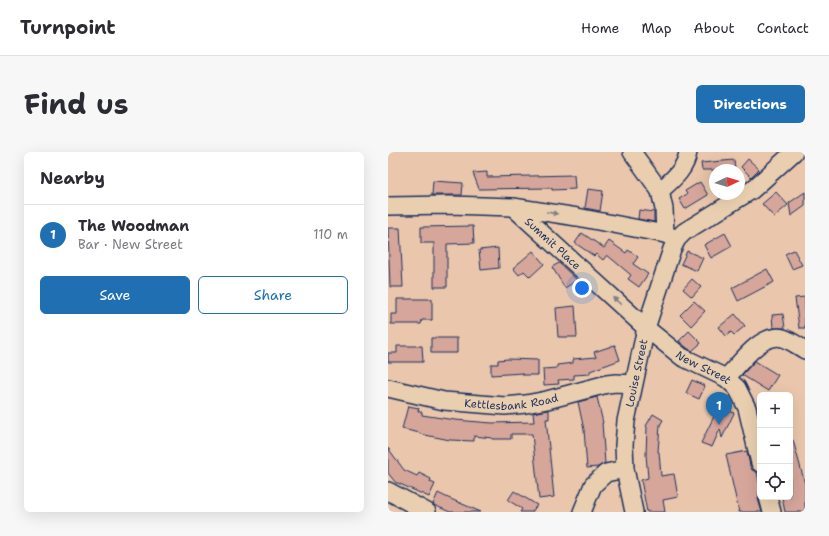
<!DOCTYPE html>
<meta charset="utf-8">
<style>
body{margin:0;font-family:"Shantell Sans",sans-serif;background:#f7f7f7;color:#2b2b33}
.controls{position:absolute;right:12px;bottom:12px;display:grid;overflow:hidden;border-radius:6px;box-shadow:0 4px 16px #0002}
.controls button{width:36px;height:36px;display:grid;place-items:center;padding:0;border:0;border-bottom:1px solid #e1e1e2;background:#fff;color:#2b2b33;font:20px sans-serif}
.compass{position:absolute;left:321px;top:12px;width:36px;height:36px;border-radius:50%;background:#fff;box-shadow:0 4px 16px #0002;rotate:86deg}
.you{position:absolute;left:194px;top:136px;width:14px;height:14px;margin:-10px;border:3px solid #fff;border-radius:50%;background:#1a73e8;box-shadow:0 0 0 6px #1a73e833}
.badge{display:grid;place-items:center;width:26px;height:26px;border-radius:50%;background:#1f6fb2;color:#fff;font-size:13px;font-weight:700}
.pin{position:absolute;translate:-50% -33px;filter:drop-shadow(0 1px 2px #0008)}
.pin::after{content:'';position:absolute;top:21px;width:14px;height:12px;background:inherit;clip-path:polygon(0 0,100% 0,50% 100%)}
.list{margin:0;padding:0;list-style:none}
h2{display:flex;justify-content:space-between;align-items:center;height:52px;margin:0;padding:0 16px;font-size:17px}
h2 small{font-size:13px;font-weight:400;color:#7c7c81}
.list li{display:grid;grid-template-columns:26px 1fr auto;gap:12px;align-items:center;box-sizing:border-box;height:60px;padding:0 16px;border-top:1px solid #e1e1e2}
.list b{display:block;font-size:15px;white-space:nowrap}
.list p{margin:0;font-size:13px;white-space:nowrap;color:#7c7c81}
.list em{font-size:13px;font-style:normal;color:#7c7c81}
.actions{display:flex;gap:8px;padding:12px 16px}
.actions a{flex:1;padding:9px 0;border:1px solid #1f6fb2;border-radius:6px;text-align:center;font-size:14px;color:#1f6fb2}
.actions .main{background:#1f6fb2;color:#fff}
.icon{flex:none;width:22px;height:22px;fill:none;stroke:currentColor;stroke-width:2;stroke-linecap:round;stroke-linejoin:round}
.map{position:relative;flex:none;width:417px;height:360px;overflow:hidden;border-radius:6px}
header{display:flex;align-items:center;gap:24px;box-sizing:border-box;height:56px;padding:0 20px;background:#fff;border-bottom:1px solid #e1e1e2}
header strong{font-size:19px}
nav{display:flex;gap:22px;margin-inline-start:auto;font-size:14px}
.intro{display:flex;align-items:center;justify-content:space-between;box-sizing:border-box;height:96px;padding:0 24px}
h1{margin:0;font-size:28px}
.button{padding:10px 18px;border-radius:6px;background:#1f6fb2;color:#fff;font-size:14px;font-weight:700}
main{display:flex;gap:24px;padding:0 24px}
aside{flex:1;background:#fff;border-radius:6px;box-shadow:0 4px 16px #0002}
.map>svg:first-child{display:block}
.building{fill:#d6a69b;stroke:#1b2f5e}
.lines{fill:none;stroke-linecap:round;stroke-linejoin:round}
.minor-casing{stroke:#1b2f5e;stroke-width:20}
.minor{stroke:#e9cfb0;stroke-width:17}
.oneway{fill:#827f87}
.labels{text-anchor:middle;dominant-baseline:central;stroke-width:3;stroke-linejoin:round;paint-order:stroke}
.street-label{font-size:11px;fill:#1b2f5e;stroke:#e9cfb0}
</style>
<header>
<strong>Turnpoint</strong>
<nav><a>Home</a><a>Map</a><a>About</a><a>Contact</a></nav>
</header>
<div class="intro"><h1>Find us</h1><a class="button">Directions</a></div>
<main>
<aside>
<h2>Nearby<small></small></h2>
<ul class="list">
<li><span class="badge">1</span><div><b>The Woodman</b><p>Bar · New Street</p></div><em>110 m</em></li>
</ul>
<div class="actions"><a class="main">Save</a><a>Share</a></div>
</aside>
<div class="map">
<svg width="417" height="360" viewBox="0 0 417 360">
<rect width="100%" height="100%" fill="#eac7ac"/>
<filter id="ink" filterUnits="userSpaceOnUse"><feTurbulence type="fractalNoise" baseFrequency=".025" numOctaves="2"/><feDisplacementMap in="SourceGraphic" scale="8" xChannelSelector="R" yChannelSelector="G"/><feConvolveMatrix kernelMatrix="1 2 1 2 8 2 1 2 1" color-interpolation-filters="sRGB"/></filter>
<g filter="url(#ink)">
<path class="building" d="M360 7 371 17 363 25 353 15Z
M346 8 347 18H314L313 11Z
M99 20V25L186 23 187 37 164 38V36L91 37 85 21Z
M45 29 75 31 74 43H44Z
M312 30 320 43 297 57 291 47 299 42 297 39Z
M200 37 215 39 212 59 197 56Z
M388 40 400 53 386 65 374 52Z
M417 40V54L403 64 401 51Z
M251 58 266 60V70L250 67Z
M85 74 86 91 59 92V135H46V91H33V75Z
M0 76H12L15 135H2Z
M194 81 216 96 221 89 238 101 240 98 250 105 245 112 260 122 251 135 240 127 243 123 219 103 215 108 208 102 206 104 187 91Z
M337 81 344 94 323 106 316 93Z
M110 96 111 116 93 118 91 98Z
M406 98 414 113 404 117 397 102Z
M145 99 156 112 142 125 136 119 131 123 125 116Z
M299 99 315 106 309 119 293 112Z
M171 111 189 128 177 136 164 115Z
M379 117 386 130 350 149 344 136Z
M304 127 313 135 304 145 295 137Z
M417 145V176H411L407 146Z
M9 147H44V168H34L33 172H3V162H9Z
M306 149 317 159 303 174 292 163Z
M187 154 189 185H170L168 156Z
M347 162 357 174 346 183 343 180 338 184 331 175Z
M395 162 397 176H385L384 163Z
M301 179 313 191 304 199 299 196 291 189Z
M43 186H69V201H43Z
M227 193 232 208 202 219V222L186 223V227L170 228 171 232 156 233 155 217 169 216V213L185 211V207L208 205 206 200Z
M9 194H34L35 210H0V201H9Z
M120 207 150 208V223H135V221L103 223V212H110V208Z
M367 209 390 223 380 239 354 223Z
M304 228 317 234 311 247 298 241Z
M209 245 215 271H214L217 311 210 315 199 316 196 278 190 250Z
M20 254 31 256 30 259 34 260V263L67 268 104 271 146 270 145 261 161 258V267H158L166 345 151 347 144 282H123V287H104V286L86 284V289L62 288 32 282V281L14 277Z
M331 254 346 261 334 286 332 277 324 295 313 291Z
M265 262 275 268 272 273 270 300H271L273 324 286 322 290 345 275 348 277 360H259L253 328 260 326 258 303 259 275 258 274Z
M402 288H405L417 332V360H397L394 345H402Z
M0 296 16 318 29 324 31 321 43 327 42 330 47 332 41 345 10 331H8L0 321Z
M359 299 362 314 364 318 369 320 372 335 370 347 374 360H351L338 303Z
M126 339 149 353 144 360H132L134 357 120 348Z
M50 341 58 345 93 360H62L46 353 45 352Z"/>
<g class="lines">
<g class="minor-casing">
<g id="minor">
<path d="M244 0 272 39 276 57 277 82"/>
<path d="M272 39C284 28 298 17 300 0"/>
<path d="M0 54 62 53 125 55 189 65 277 82 289 87"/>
<path id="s1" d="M125 55 258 176 294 205 338 226 349 236 359 256 372 311"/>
<path d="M338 226C351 213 373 180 395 186 402 188 410 194 417 198"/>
<path id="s2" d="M0 236 56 249 117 254 138 252 159 248 219 232 228 231 245 232"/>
<path d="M0 339 39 360"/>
<path d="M380 345 384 360"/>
<path d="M194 360 205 333 218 321 237 317"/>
<path id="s3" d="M246 360 237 317 236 293 238 269 258 176 284 97 289 87 296 80 364 38 406 0"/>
</g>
</g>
<use href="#minor" class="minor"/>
</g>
<defs><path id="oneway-solid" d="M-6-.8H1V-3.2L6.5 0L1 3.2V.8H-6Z"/></defs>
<g class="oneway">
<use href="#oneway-solid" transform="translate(164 61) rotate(9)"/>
<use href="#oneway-solid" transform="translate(229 149) rotate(-138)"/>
</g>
</g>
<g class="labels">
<g class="street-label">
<text stroke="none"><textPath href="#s1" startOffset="54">Summit Place</textPath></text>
<text stroke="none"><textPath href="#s1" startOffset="250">New Street</textPath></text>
<text stroke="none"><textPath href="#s3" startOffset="141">Louise Street</textPath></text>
<text stroke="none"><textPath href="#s2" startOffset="125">Kettlesbank Road</textPath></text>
</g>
</g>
</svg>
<div class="controls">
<button>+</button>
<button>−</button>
<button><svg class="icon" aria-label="locate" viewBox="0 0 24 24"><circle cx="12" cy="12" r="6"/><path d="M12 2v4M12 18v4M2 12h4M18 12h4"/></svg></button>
</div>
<svg class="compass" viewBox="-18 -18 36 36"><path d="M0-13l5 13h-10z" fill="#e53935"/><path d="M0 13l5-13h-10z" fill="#7c7c81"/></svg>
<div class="you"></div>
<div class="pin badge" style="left:331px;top:273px">1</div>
</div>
</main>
